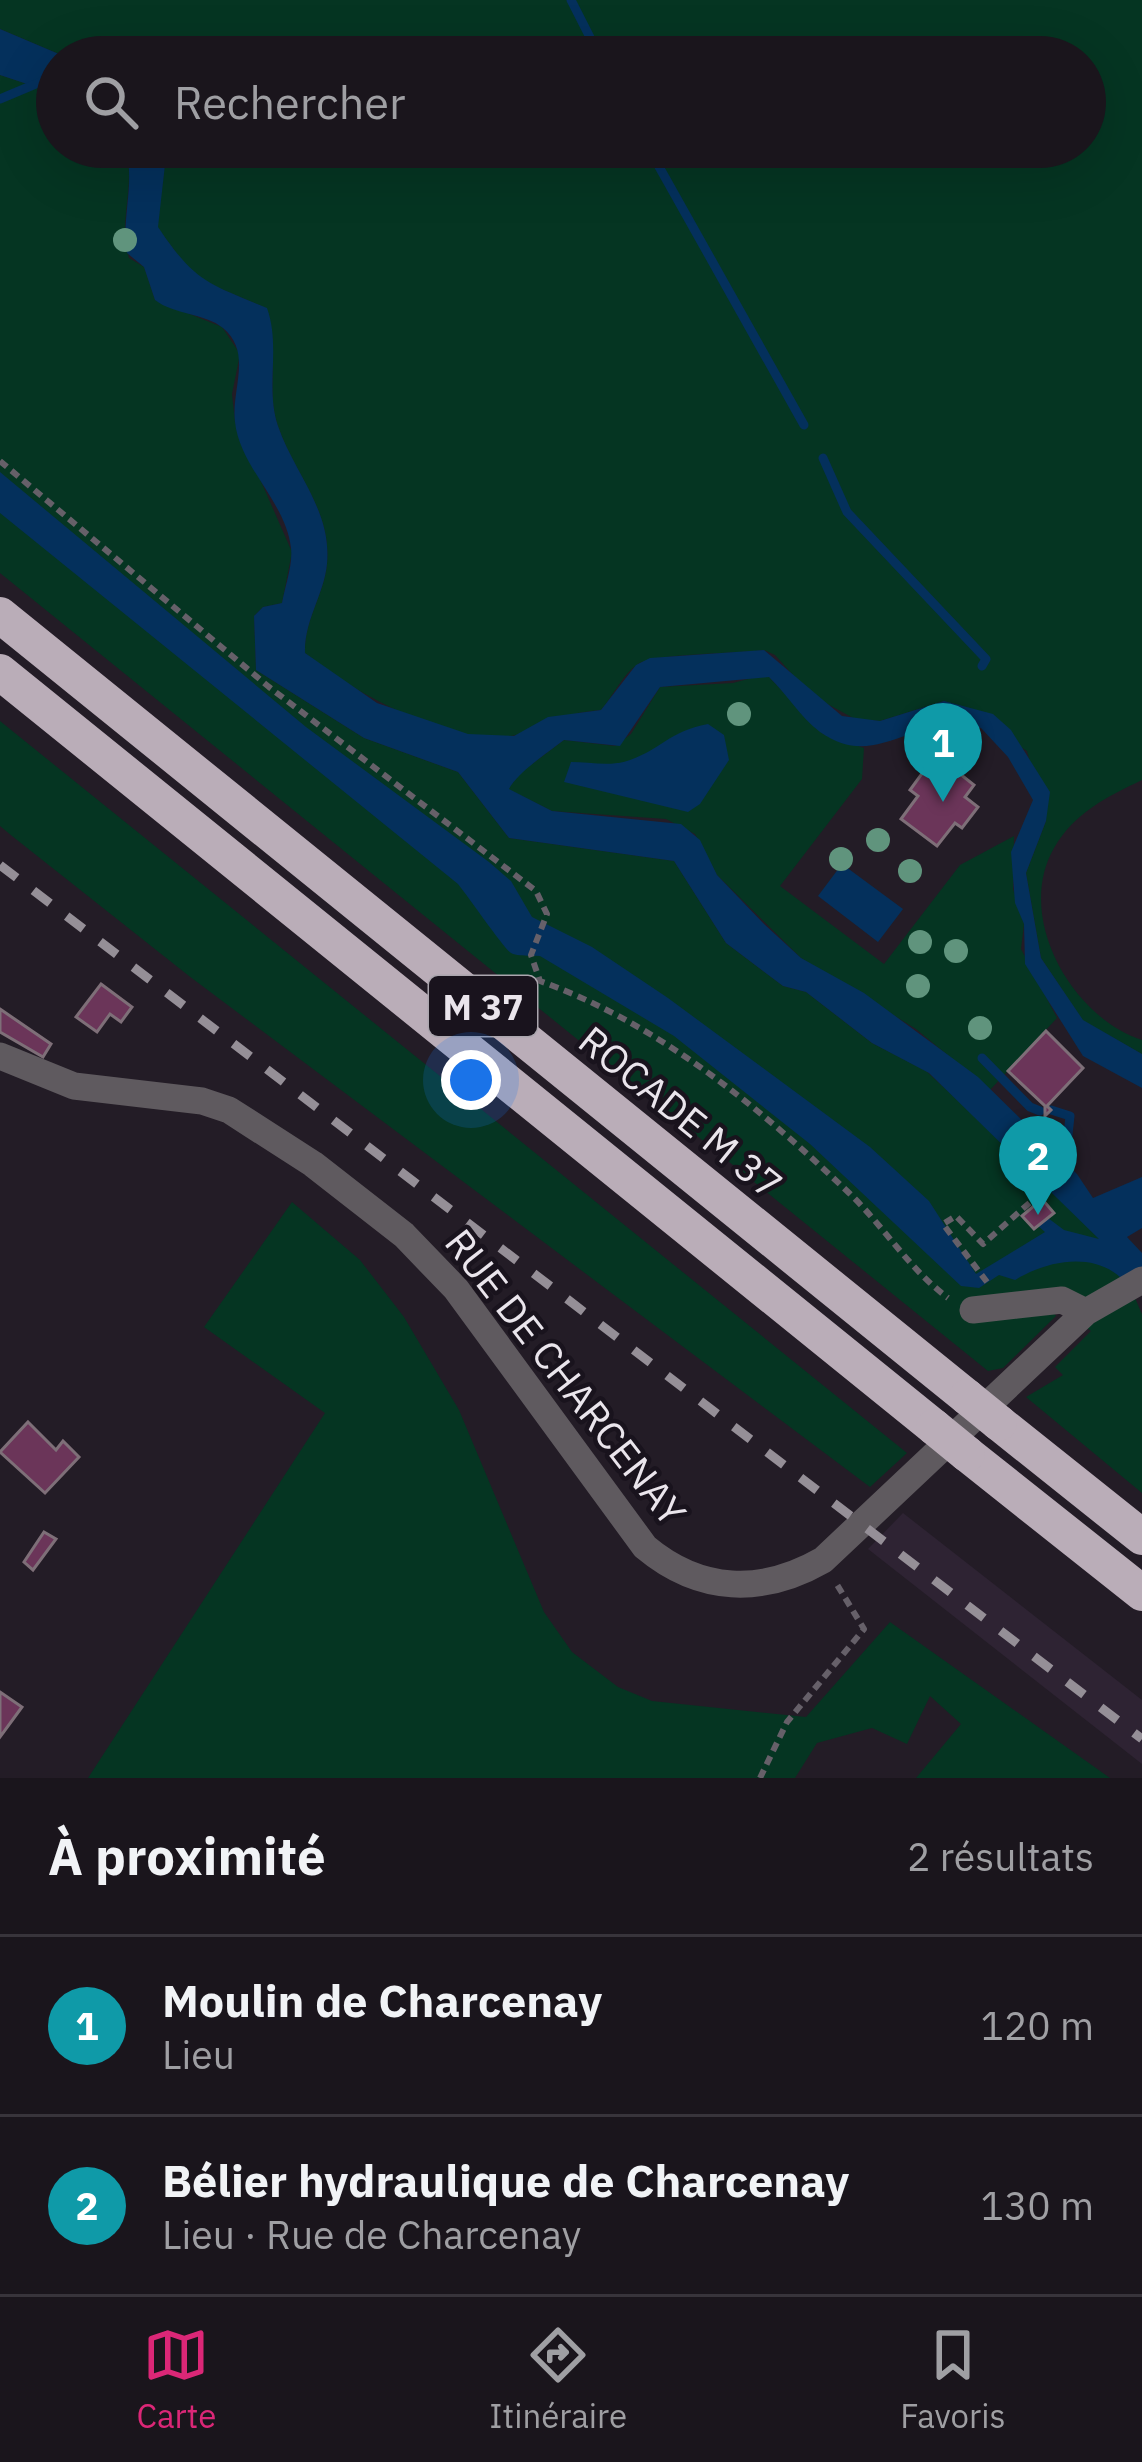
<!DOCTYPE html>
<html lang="fr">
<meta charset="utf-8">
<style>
body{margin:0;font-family:"IBM Plex Sans",sans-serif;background:#231e25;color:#f1f3f6}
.you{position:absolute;left:471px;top:1080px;width:42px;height:42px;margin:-30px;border:9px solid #fff;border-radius:50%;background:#1a73e8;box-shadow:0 0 0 18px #1a73e833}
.badge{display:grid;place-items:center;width:78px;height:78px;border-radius:50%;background:#db2777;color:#fff;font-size:39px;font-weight:700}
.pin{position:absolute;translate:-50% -99px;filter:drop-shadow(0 3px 6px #0008)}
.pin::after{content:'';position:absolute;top:63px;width:42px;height:36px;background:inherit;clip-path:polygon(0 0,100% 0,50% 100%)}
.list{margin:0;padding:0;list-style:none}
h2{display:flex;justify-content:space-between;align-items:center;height:156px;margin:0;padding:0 48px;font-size:51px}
h2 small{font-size:39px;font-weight:400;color:#9f9fa3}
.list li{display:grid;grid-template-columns:78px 1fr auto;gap:36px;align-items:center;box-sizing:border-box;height:180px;padding:0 48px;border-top:3px solid #38343b}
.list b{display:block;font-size:45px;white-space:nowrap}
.list p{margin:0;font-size:39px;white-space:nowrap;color:#9f9fa3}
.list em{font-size:39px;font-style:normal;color:#9f9fa3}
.icon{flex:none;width:66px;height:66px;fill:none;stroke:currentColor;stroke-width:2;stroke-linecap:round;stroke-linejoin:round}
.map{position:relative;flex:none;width:1142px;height:1778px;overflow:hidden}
.search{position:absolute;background:#1a151c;box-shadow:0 12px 48px #0002;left:36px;right:36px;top:36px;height:132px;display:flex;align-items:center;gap:30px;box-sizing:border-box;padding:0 42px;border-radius:66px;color:#9f9fa3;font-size:45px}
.sheet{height:516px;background:#1a151c}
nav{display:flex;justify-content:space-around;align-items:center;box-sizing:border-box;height:168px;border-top:3px solid #38343b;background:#1a151c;font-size:33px;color:#9f9fa3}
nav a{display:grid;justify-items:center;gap:6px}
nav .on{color:#db2777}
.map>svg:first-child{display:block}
.built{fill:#2e2333}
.green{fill:#053522}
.water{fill:#04305c}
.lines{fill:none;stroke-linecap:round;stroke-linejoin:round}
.stream{stroke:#04305c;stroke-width:9}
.building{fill:#6b3559;stroke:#7e6f78;stroke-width:3}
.path{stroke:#666069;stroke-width:6;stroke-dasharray:9 6;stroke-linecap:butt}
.street{stroke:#5f5a5f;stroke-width:27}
.highway{stroke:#baadb8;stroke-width:36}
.rail{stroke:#958f97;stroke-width:9;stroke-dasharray:21 21;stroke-linecap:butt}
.highway-bridge{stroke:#baadb8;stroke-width:36}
.tree{fill:#60947d}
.labels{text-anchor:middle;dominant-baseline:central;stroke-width:9;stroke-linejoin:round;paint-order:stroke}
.shield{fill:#19131d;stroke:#aba6ae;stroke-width:3}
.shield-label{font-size:36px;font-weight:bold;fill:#eae5ec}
.street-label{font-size:39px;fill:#eae5ec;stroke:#19131d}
</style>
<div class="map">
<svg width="1142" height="1778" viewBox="0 0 1142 1778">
<rect width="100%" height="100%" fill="#231c26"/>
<path class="built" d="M903 1513 1142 1700V1764L868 1549Z"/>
<path class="green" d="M0 0H1142V780C1107 797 1075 812 1054 848 1014 918 1073 1018 1142 1040V1054L1083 1021 1041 958 1026 873 1046 821 1027 751 944 701 880 721 855 719 811 695 775 655 764 650C736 654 654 653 638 664 622 675 613 696 601 710 557 713 547 728 511 736 454 749 347 689 305 653 304 620 324 595 327 564 332 510 294 474 278 426 265 389 281 351 266 308L195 278 157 227 167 147H1085V57H66L0 29Z
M0 75 57 94V147H125C137 185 117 221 129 258L144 267 155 300 222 327 240 354 232 394 235 422 292 552 282 603 263 607 254 616 256 670 364 738 458 772 509 838 674 861 726 943 783 986 806 992 872 1043 926 1071 1075 1209C1082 1223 1088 1228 1099 1238 1117 1255 1132 1291 1142 1314V1493L1026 1397 1063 1375 1055 1367 1091 1331 1061 1310H1052L1056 1316 1003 1368 988 1371 0 573Z
M759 676 769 677 823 734 864 748 862 779 780 886 884 964 960 865 1014 836 1013 889 1024 924 1021 949 1057 1018 990 1090 916 1029 801 958 717 875 695 834 666 819 552 811 508 789 520 773 564 740 615 746 631 734 660 687 733 683Z
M0 721 907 1453 870 1487 189 976 12 836 0 826Z
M292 1202 360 1260 404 1317 459 1410 544 1612 572 1652 618 1687 652 1701 806 1717 890 1622 1110 1778H916L961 1724 930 1696 907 1744 872 1728 817 1743 795 1778H88L325 1413 204 1327Z"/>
<path class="water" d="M0 29 66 57H57V94L0 75Z
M125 147H167L158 227C195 282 207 283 267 308 281 347 265 388 278 426 294 473 332 510 327 564 324 595 304 620 305 653L377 703 468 734 514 736 548 717 601 710 636 665 650 658 764 650 842 716 880 721 944 701 993 714 1011 730 1050 792 1046 821 1026 873 1041 958 1083 1020 1142 1054V1088L1083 1056 1025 964 1024 924 1015 903 1011 852 1033 800 1008 757 981 728C913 710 878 773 820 732 800 717 787 694 769 677L660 687 620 746 564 740C547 753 517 773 509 789L552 811 681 824 700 840 717 875 764 924 801 958 864 993 978 1077 1077 1174 1093 1198 1142 1177V1228L1127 1237 1142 1253V1272L1124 1281C1095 1250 1046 1261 1015 1280L999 1275 979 1288 961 1286 810 1144 674 1036 540 956C530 955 519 957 511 953 505 950 467 895 458 884L0 513V472L306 727 489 862 511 881 532 917 592 947 668 998 870 1147 929 1201 976 1274 1045 1232 1038 1226 1048 1218 1064 1230 1099 1239 929 1073 872 1043 806 992 783 986 726 943 674 861 509 838 458 772 364 738 256 670 254 616 263 607 282 603C285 586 293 565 291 548 286 502 240 468 235 422 231 389 253 353 223 328 205 313 174 315 155 300L144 267 127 253C121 216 136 183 125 147Z
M708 724 724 735 729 760 700 804 688 812 564 782 571 762C589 762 613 767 630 760 663 748 668 732 708 724Z
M842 864 903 909 878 942 818 896Z"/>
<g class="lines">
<path class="stream" d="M571 0 600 57
M0 99 57 75
M648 147 804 425
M823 458 847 512 986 659 982 666
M982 1058 1030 1107 1040 1111
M1051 1110 1070 1116 1064 1172"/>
</g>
<path class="building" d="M950 766 974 785 965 797 978 807 962 828 955 823 937 846 901 819 918 796 910 790 926 768 940 778Z
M101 984 132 1007 121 1022 110 1014 97 1032 76 1017Z
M0 1009 51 1044 43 1057 0 1032Z
M1046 1031 1083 1068 1047 1106 1051 1110 1045 1116V1106L1008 1071Z
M1042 1199 1054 1213 1034 1229 1022 1216Z
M28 1422 56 1450 63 1441 79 1457 45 1493 0 1452Z
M44 1532 56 1539 33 1570 24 1562Z
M0 1692 22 1707 0 1737Z"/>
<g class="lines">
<path class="path" d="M0 461 269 687 536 891 547 914 531 955 540 981C657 1023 758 1106 847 1191 883 1225 908 1268 948 1298
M987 1282 943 1224 956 1216 983 1244 1035 1198
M760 1778 787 1722 864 1629 836 1583"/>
<path class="street" d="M0 1056 74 1086 202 1101 229 1110 313 1164 404 1235 456 1289 645 1547C700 1593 762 1595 823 1560L1086 1312 1142 1280
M973 1310 1062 1300 1086 1312"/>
<path class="highway" d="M0 615 967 1397
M0 672 934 1427
M999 1423 1142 1537
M967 1454 1142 1593"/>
<path class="rail" d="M0 865 1142 1739"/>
<path class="highway-bridge" d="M967 1397 999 1423
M934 1427 967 1454"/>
</g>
<g class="tree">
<circle cx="125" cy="240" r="12"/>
<circle cx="739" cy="714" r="12"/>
<circle cx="878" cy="840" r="12"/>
<circle cx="841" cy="859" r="12"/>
<circle cx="910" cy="871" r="12"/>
<circle cx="920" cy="942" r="12"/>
<circle cx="956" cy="951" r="12"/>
<circle cx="918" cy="986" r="12"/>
<circle cx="980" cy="1028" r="12"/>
</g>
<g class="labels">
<rect class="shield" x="429" y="976" width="108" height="60" rx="9"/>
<g class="shield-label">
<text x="483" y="1006">M 37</text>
</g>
<g class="street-label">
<text transform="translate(681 1112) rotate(39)">ROCADE M 37</text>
<text transform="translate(566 1377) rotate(52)">RUE DE CHARCENAY</text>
</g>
</g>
</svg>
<div class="you"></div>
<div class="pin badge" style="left:943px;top:802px;background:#0f9aa8">1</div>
<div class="pin badge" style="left:1038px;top:1215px;background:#0f9aa8">2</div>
<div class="search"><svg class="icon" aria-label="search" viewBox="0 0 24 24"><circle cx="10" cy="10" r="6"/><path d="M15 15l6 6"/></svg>Rechercher</div>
</div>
<section class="sheet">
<h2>À proximité<small>2 résultats</small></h2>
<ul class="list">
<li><span class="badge" style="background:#0f9aa8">1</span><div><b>Moulin de Charcenay</b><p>Lieu</p></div><em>120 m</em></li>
<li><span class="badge" style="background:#0f9aa8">2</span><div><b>Bélier hydraulique de Charcenay</b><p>Lieu · Rue de Charcenay</p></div><em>130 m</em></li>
</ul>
</section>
<nav>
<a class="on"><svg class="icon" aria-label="map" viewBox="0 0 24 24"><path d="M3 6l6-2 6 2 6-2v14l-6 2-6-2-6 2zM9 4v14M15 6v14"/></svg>Carte</a>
<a><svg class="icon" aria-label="directions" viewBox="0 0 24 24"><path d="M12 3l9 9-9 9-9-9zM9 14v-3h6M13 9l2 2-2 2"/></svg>Itinéraire</a>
<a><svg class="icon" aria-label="saved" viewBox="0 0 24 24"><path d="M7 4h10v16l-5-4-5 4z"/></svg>Favoris</a>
</nav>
